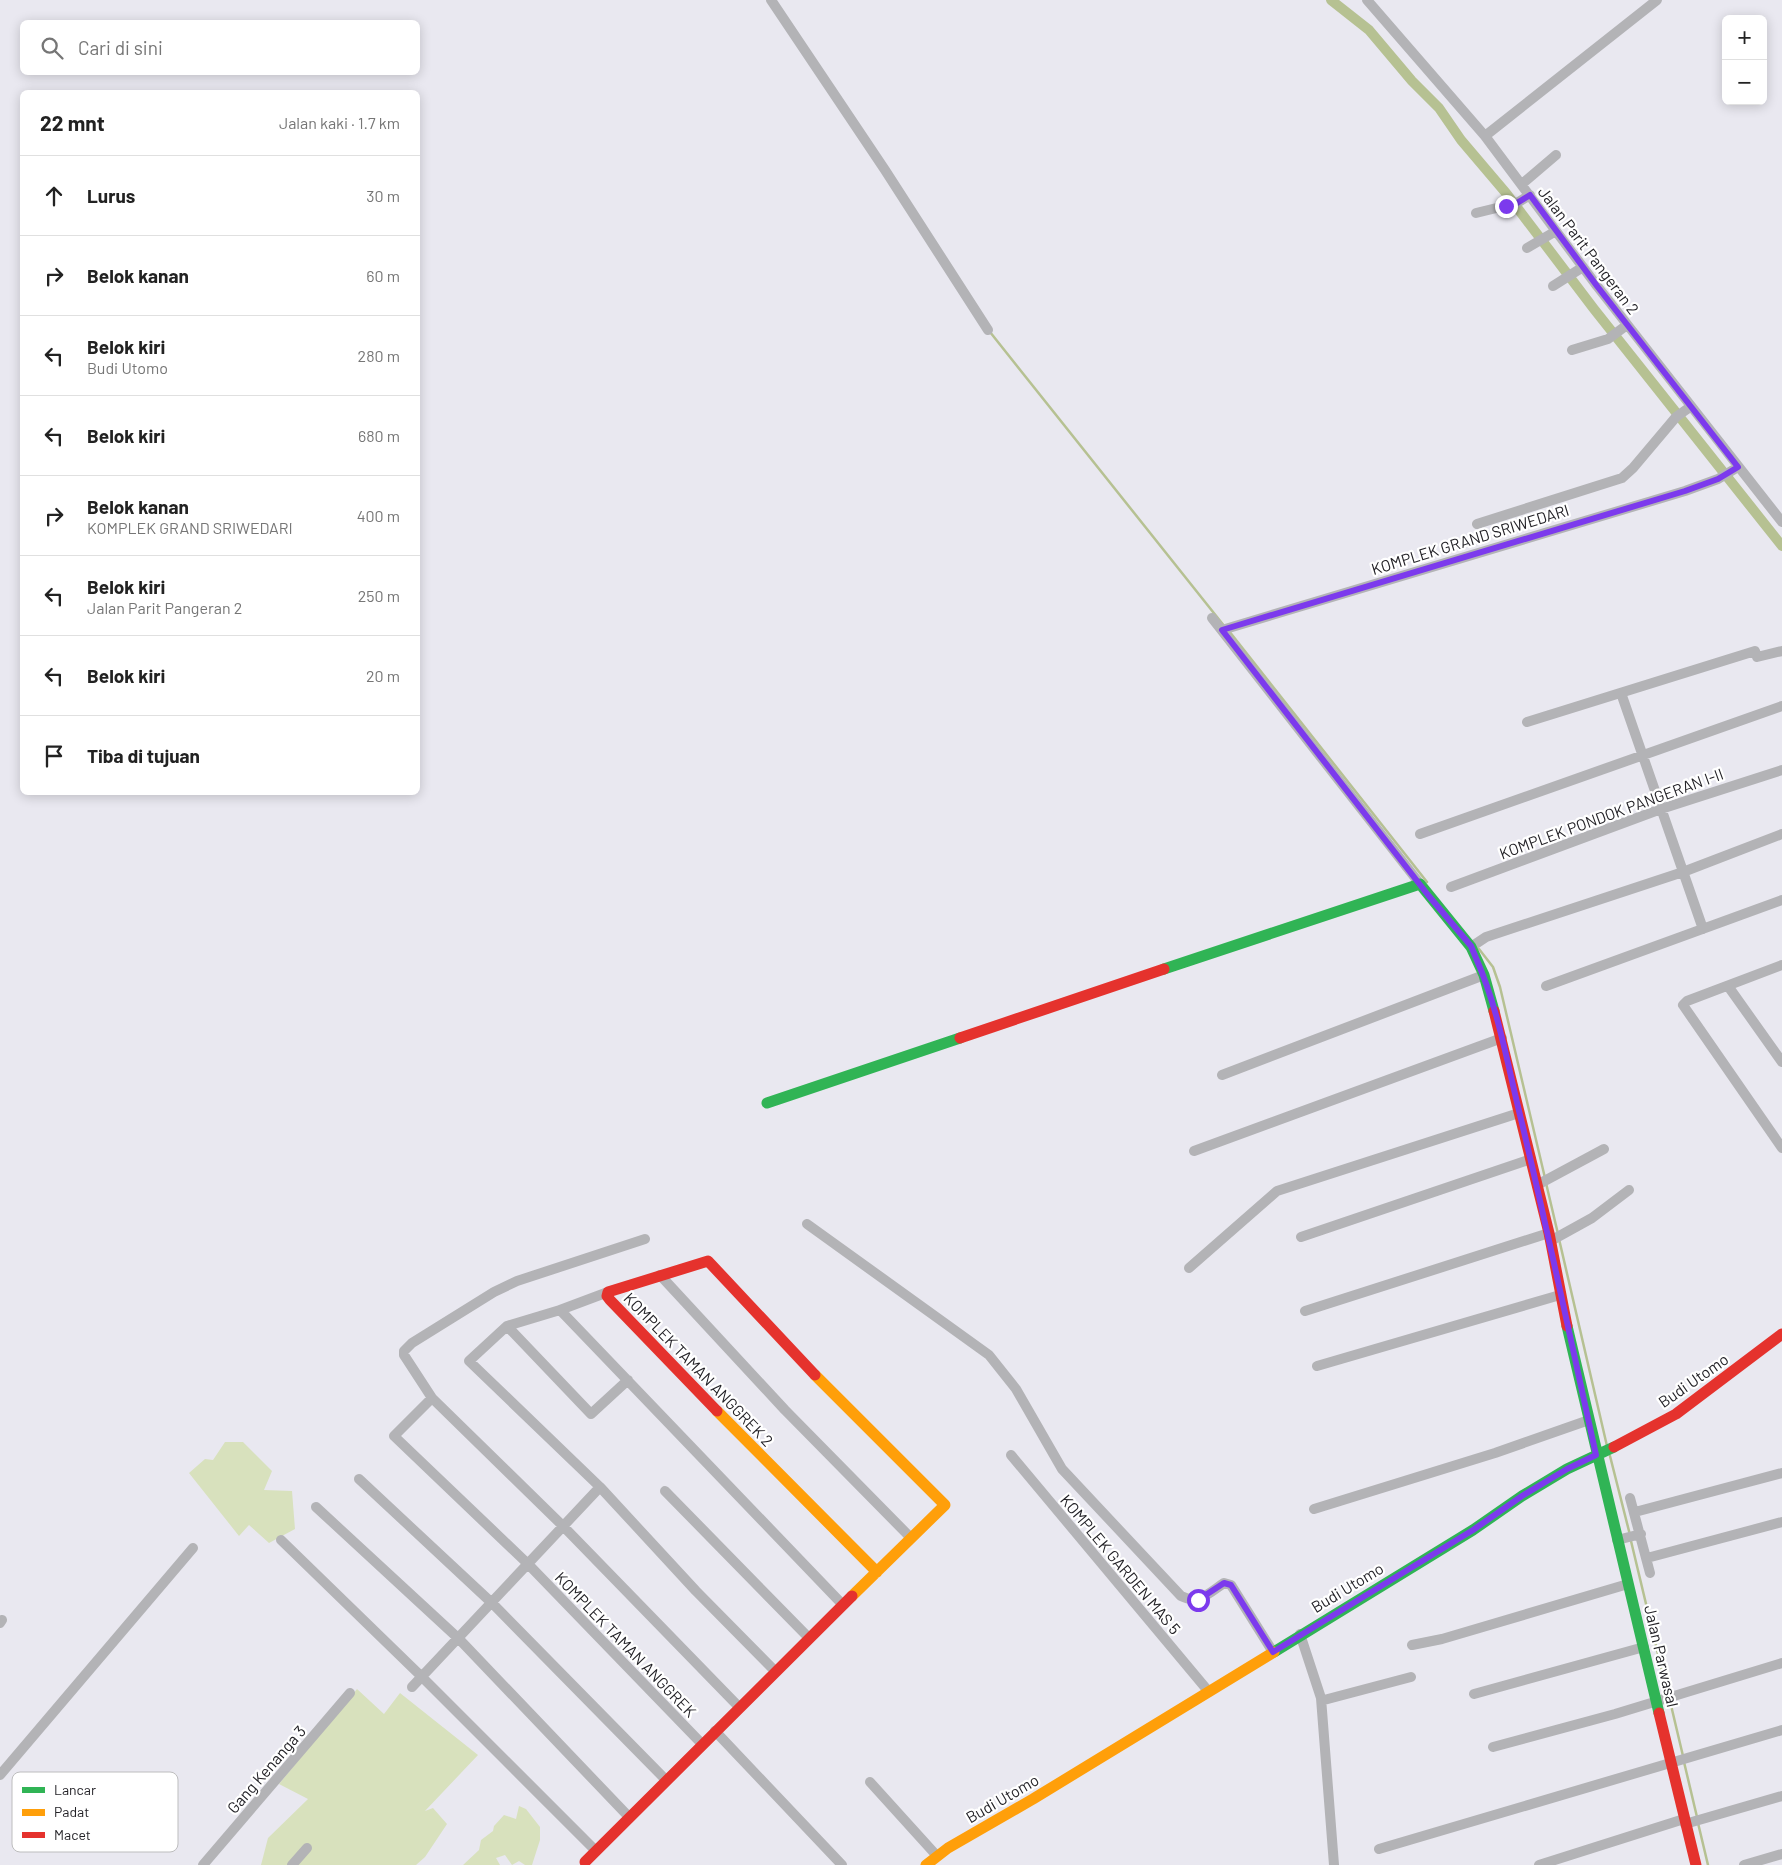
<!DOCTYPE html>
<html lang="id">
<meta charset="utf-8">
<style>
body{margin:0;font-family:Barlow,sans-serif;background:#f2f2f2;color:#222}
.controls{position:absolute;right:15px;top:15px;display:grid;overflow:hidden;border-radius:8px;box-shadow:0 2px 12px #0003}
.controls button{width:45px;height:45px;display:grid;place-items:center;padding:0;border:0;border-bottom:1px solid #e0e0e0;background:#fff;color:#222;font:25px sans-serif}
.stop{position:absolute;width:15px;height:15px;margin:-11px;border:4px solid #7c3aed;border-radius:50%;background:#fff}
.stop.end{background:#7c3aed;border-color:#fff;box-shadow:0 1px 5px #0008}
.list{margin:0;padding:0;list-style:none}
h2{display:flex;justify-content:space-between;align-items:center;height:65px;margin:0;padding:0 20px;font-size:21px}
h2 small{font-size:16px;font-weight:400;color:#767676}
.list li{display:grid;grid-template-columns:32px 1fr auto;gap:15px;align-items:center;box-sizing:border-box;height:80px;padding:0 20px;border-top:1px solid #e0e0e0}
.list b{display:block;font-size:19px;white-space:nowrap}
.list p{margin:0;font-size:16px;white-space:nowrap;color:#767676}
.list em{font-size:16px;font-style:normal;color:#767676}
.icon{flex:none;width:28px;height:28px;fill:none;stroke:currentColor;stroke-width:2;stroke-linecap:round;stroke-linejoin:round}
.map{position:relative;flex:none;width:1782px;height:1865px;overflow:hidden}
.search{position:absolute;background:#fff;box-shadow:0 2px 12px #0003;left:20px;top:20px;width:400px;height:55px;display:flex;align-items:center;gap:12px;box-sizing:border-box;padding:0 18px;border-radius:8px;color:#767676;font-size:19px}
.panel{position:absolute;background:#fff;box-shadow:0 2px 12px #0003;left:20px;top:90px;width:400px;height:705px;border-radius:8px}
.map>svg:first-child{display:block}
.green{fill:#d8e1bd}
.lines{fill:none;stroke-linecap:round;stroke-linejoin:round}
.stream{stroke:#b6c192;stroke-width:2.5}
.canal{stroke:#b6c192;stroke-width:10}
.street{stroke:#b3b3b6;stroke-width:10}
.fast{stroke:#30b455;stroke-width:11}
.slow{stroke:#ff9f0a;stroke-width:11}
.jam{stroke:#e5322d;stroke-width:11}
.route{stroke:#7c3aed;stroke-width:6}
.labels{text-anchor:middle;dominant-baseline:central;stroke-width:4.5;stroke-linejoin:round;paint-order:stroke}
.street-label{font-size:16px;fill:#232227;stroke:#fff}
.key{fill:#fff;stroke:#bdbdbe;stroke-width:1}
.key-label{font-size:14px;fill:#232227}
</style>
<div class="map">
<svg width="1782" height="1865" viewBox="0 0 1782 1865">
<rect width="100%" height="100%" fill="#e9e8f0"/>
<path class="green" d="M225 1442H243L272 1471 264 1490 292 1491 295 1529 269 1543 249 1525 239 1536 189 1473 205 1459 213 1460Z
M357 1689 384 1714 400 1693 478 1755 425 1811 433 1808 447 1824 425 1857 416 1865H261L268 1838 308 1799 279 1784Z
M519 1806 526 1809 540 1827V1840L532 1865H525L519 1861 512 1865 505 1855 496 1858 500 1865H463L479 1850 481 1840 493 1831 494 1826 504 1815 516 1819Z"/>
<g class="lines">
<path class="stream" d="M990 332 1225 627
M1229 631 1427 882
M1479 949 1493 967 1500 987 1545 1178
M1546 1183 1558 1234
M1559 1239 1607 1446
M1610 1456 1630 1535
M1631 1541 1668 1696
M1670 1701 1683 1756
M1684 1762 1697 1817
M1698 1823 1708 1865"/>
<path class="canal" d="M1331 0 1369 30 1412 81 1439 108 1461 140 1506 193 1594 309 1782 546"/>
<path class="street" d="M771 0 885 170 988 330
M1367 0 1485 136 1597 286 1782 522
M1485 136 1657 0
M1522 184 1556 155
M1476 213 1517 203 1530 195
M1527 248 1556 231
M1553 286 1583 267
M1572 350 1608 339 1627 325
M1477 524 1622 478 1633 468 1676 417 1690 407
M1212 618 1420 884
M1222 630 1685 491 1718 479 1738 467
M1621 693 1703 929
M1527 722 1755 651 1757 657 1782 651
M1420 834 1782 706
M1451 887 1661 809 1782 770
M1474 945 1486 937 1683 872 1782 834
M1782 965 1687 1001 1683 1005 1782 1148
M1546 986 1782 900
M1728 986 1782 1062
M1222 1075 1484 975
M1194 1151 1502 1038
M1537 1185 1604 1149
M807 1224 989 1355 1016 1389 1062 1469 1181 1596C1199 1605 1209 1593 1224 1583L1231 1585 1273 1652
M1301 1237 1531 1159
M645 1239 517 1281 494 1292 412 1343 404 1351V1355L432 1398 563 1526 739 1707
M1554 1239 1592 1218 1629 1190
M1189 1268 1277 1191 1519 1113
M660 1275 785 1410 911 1538
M608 1292 560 1310 843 1605
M560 1310 507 1326 591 1414 628 1380
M1305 1311 1549 1233
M1317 1366 1560 1295
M432 1398 394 1436 528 1564 702 1744
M1011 1455 1209 1692
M359 1479 493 1604 665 1779
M600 1487 696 1591 775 1671
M665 1491 809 1638
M1630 1498 1650 1573
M316 1507 459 1639 629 1817
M1314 1509 1495 1453 1589 1420
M1635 1512 1782 1473
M281 1540 422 1677 596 1851
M1617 1540 1641 1534
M1647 1558 1782 1522
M0 1623 2 1620
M1300 1634 1321 1698 1324 1700 1411 1677
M1412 1645 1442 1639 1628 1584
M412 1687 600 1487 469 1361 507 1326
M1474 1694 1644 1647
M1321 1698 1334 1865
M715 1731 842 1865
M1493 1747 1615 1714 1782 1663
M0 1775 193 1548
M870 1782 937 1856
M1685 1824 1782 1796
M1379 1849 1782 1730
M203 1865 350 1693
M292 1865 307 1848
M1539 1865 1684 1819
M1744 1865 1782 1854"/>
<path class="fast" d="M1164 969 1420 884 1471 947 1484 975 1494 1011
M767 1103 960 1038
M1567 1326 1659 1713
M1274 1652 1473 1530 1522 1496 1567 1469 1614 1447"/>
<path class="slow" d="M815 1375 945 1505 852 1596
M717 1411 877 1572
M926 1865 948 1848 1033 1799 1274 1652"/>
<path class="jam" d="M1494 1011 1549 1233 1567 1326
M960 1038 1164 969
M717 1411 610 1300 607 1296 608 1292 708 1261 815 1375
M1614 1447 1676 1414 1782 1334
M1659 1713 1696 1865
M585 1862 852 1596"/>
</g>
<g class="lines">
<path class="route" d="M1198 1600 1224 1583 1231 1585 1273 1652 1473 1530 1522 1496 1567 1469 1596 1455C1571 1341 1547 1227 1520 1115 1507 1062 1498 1008 1476 958L1471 946 1428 895 1222 630 1685 491 1718 479 1738 467 1597 286 1530 195 1517 203 1506 206"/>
</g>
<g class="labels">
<g class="street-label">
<text transform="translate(1589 250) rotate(53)">Jalan Parit Pangeran 2</text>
<text transform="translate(1470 539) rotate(-17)">KOMPLEK GRAND SRIWEDARI</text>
<text transform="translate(1611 813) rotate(-20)">KOMPLEK PONDOK PANGERAN I-II</text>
<text transform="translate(699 1369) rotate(46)">KOMPLEK TAMAN ANGGREK 2</text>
<text transform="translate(1693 1380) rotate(-35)">Budi Utomo</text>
<text transform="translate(1121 1564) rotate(50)">KOMPLEK GARDEN MAS 5</text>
<text transform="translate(1347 1587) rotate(-31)">Budi Utomo</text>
<text transform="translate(626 1644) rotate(46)">KOMPLEK TAMAN ANGGREK</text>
<text transform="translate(1662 1656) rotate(77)">Jalan Parwasal</text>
<text transform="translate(266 1769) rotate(-49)">Gang Kenanga 3</text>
<text transform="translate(1002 1798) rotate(-30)">Budi Utomo</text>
</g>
</g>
<rect x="12" y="1772" width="166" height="80" rx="8" class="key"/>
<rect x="22" y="1787" width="23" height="6" fill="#30b455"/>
<rect x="22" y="1809" width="23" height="7" fill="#ff9f0a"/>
<rect x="22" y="1832" width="23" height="6" fill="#e5322d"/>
<g class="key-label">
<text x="54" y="1795">Lancar</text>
<text x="54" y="1817">Padat</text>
<text x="54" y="1840">Macet</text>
</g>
</svg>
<div class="controls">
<button>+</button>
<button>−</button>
</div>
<div class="stop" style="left:1198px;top:1600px"></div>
<div class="stop end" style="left:1506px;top:206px"></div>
<div class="search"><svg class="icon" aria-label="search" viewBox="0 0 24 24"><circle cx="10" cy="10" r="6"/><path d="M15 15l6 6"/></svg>Cari di sini</div>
<section class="panel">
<h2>22 mnt<small>Jalan kaki · 1.7 km</small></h2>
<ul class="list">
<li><svg class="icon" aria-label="ahead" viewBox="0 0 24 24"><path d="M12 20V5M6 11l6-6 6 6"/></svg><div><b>Lurus</b></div><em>30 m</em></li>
<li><svg class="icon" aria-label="right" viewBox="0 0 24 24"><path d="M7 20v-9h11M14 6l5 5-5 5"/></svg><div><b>Belok kanan</b></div><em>60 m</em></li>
<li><svg class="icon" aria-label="left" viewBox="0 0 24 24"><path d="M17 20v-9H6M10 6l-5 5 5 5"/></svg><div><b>Belok kiri</b><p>Budi Utomo</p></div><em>280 m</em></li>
<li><svg class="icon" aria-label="left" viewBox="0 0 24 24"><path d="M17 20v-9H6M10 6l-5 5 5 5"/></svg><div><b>Belok kiri</b></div><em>680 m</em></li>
<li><svg class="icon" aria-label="right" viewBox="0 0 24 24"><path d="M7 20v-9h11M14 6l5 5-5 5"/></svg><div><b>Belok kanan</b><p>KOMPLEK GRAND SRIWEDARI</p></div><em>400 m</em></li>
<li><svg class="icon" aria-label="left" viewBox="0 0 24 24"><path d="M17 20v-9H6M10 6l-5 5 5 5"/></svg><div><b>Belok kiri</b><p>Jalan Parit Pangeran 2</p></div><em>250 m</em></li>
<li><svg class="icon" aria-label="left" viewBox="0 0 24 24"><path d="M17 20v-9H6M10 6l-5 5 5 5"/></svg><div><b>Belok kiri</b></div><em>20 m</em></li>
<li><svg class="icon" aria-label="arrive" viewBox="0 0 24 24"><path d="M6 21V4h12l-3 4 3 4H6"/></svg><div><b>Tiba di tujuan</b></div></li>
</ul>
</section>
</div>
